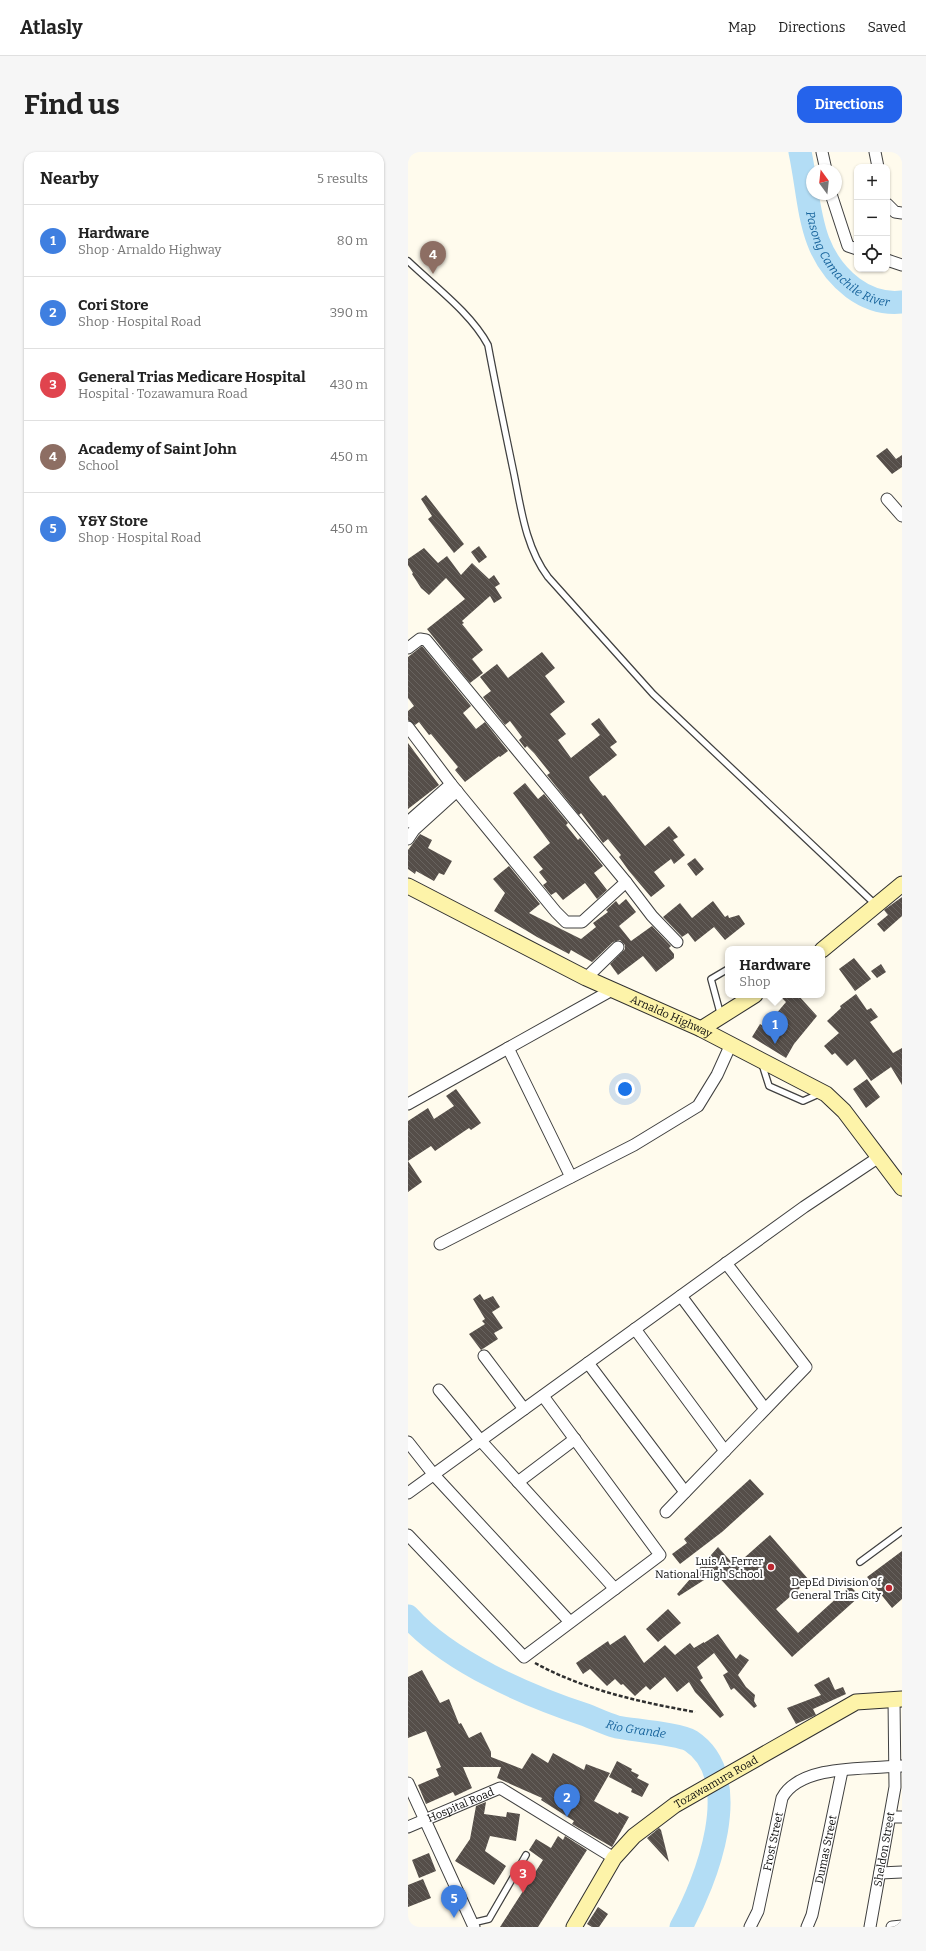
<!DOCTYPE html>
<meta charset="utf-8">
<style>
body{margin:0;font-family:Bitter,serif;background:#f6f6f6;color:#222}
.controls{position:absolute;right:12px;top:12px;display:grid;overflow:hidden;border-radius:8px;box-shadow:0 1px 3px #0004}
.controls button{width:36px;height:36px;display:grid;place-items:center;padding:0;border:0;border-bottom:1px solid #e0e0e0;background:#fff;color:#222;font:20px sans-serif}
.compass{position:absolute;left:398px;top:12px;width:36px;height:36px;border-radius:50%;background:#fff;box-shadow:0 1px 3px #0004;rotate:345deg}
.you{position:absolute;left:217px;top:937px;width:14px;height:14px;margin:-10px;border:3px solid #fff;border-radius:50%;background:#1a73e8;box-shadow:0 0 0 6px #1a73e833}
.badge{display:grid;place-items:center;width:26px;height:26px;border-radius:50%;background:#2563eb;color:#fff;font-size:13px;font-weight:700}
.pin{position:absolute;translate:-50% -33px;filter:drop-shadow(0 1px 2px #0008)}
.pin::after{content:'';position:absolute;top:21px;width:14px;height:12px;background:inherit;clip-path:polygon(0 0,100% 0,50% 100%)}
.popup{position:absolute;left:317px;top:794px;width:100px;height:52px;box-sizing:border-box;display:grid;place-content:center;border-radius:8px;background:#fff;filter:drop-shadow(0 1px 3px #0005);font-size:13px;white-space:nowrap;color:#767676}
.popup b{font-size:15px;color:#222}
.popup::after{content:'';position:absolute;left:50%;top:100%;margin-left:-8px;border:8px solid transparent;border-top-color:#fff}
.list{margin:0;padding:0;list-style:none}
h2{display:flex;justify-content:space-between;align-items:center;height:52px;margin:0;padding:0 16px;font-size:17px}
h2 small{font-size:13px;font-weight:400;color:#767676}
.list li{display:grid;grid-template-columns:26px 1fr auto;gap:12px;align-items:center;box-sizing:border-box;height:72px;padding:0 16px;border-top:1px solid #e0e0e0}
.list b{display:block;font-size:15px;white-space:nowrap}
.list p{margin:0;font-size:13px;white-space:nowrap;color:#767676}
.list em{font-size:13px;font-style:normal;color:#767676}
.icon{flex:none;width:22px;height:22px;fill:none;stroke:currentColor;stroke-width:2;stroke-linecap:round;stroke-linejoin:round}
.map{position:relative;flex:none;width:494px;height:1775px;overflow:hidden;border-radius:12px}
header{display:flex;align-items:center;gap:24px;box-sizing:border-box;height:56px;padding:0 20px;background:#fff;border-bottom:1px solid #e0e0e0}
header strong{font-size:19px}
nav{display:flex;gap:22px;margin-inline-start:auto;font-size:14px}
.intro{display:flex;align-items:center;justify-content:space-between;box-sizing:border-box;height:96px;padding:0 24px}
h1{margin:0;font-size:28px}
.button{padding:10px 18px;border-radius:12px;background:#2563eb;color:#fff;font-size:14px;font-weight:700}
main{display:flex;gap:24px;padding:0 24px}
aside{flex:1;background:#fff;border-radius:12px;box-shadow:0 1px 3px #0004}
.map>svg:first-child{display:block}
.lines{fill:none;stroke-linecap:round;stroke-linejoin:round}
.river{stroke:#b3ddf5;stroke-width:23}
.building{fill:url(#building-back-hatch)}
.lane-casing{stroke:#404040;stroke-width:8}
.street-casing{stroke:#404040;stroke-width:13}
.secondary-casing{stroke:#2f2f2f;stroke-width:17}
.path{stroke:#2f2f2f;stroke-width:2.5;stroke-dasharray:4 2;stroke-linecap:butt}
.lane{stroke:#fff;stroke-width:5.5}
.street{stroke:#fff;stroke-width:11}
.secondary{stroke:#fdf3a9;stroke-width:15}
.poi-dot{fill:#ba2730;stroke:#fff;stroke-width:1.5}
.labels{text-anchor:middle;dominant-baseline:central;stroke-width:4;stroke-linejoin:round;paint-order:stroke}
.street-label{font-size:11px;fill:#0d0d0d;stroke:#fff}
.poi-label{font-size:11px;fill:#0d0d0d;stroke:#fff;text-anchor:end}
.water-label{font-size:12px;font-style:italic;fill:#18649c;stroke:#fff}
</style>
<header>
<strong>Atlasly</strong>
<nav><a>Map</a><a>Directions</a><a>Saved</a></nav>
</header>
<div class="intro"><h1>Find us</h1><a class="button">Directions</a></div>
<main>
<aside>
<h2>Nearby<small>5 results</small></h2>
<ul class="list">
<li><span class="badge" style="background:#3f7fe0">1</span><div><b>Hardware</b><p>Shop · Arnaldo Highway</p></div><em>80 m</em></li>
<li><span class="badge" style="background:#3f7fe0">2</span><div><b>Cori Store</b><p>Shop · Hospital Road</p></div><em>390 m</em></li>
<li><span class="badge" style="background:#e0444e">3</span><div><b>General Trias Medicare Hospital</b><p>Hospital · Tozawamura Road</p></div><em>430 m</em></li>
<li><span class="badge" style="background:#8d6e63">4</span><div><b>Academy of Saint John</b><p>School</p></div><em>450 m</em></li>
<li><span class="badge" style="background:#3f7fe0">5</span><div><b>Y&amp;Y Store</b><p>Shop · Hospital Road</p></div><em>450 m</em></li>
</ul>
</aside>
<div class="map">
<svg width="494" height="1775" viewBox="0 0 494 1775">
<defs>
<pattern id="building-back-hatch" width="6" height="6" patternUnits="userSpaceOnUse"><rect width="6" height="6" fill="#554e49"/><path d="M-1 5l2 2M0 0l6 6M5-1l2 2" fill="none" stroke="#68635f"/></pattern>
</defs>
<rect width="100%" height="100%" fill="#fffbed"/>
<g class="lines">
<g class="river">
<path id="s1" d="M392 0C403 51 399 101 445 136 460 147 476 152 494 150"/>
<path id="s2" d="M0 1464C41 1510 120 1544 178 1563 188 1567 198 1572 209 1575 224 1578 272 1582 283 1589 339 1626 298 1730 273 1775"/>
</g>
</g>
<path class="building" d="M479 296 488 307 494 303V315L484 322 468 304Z
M18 343 56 392 46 401 20 367 24 364 13 347Z
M71 394 79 405 71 411 63 400Z
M16 396 30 411 39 404 53 423 64 411 81 427 86 423 92 432 87 435 94 446 86 451 82 444 54 469 56 471 54 472 75 498 64 507 75 521 62 531 19 477 57 447 38 426 21 443 13 436 4 422 5 421 0 413V407Z
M14 494 63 554 55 561 68 577 77 570 100 599 92 605 91 604 57 630 47 618 50 615 23 582 21 583 11 570 7 573 0 568V559L6 554 0 546V505Z
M134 500 147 516 137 524 157 550 142 562 158 582 150 588 163 606 192 583 183 572 191 566 209 590 202 595 209 603 181 625 182 628 195 644 197 643 237 694 261 674 270 685 265 688 277 703 266 712 263 707 246 720 257 734 243 745 221 719 211 705 213 703 200 687 195 691 173 661 171 663 139 623 142 621 126 601 119 594 117 596 111 588 114 585 102 569 97 573 75 545 83 539 72 525 89 512 100 526Z
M0 591 31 633 0 657Z
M117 631 130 647 136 642 160 671 158 673 170 688 172 686 195 714 186 721 199 738 189 747 177 731 155 748 148 740 143 743 135 733 139 730 131 720 135 717 125 705 142 691 105 641Z
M12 682 24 688 20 696 44 709 36 723 31 721 26 729 8 719 7 722 0 717V698Z
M287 706 296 717 288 724 279 712Z
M101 714 132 752 121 761 173 787 188 775 185 771 200 760 198 758 208 749 211 753 218 747 228 760 211 774 223 789 244 774 263 794 261 796 266 802V806L248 820 235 804 210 823 202 812 217 797V793L212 788 205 790 184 810 163 798 161 802 129 785 86 759 97 741 85 727Z
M494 745V764L476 780 469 772 480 763 476 758Z
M305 749 317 765 320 763 321 766 331 763 337 772 317 788 306 775 287 790 280 781 274 785 255 765 272 751 284 766Z
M446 806 463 827 447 839 431 817Z
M473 812 478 820 469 826 463 819Z
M448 842 459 858 463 856 470 865 462 870 485 901 494 896V933L483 915 463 929 447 907 439 914 427 901 424 903 416 894 431 881 419 869 433 856 432 854Z
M371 843H390L409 864 386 892 378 906 344 885 352 872 357 875 378 850Z
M459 927 472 945 458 956 445 937Z
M48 937 73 971 63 978 61 976 27 999 23 994 0 1009 14 1030 0 1040V969L20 956 26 967 46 954 38 944Z
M72 1142 76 1148 85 1144 92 1155 84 1160 95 1176 86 1181 90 1187 73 1198 61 1182 77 1172 74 1169 77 1167 65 1147Z
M342 1327 356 1342 314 1380 272 1412 264 1402 279 1391 276 1387Z
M362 1383 401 1428 368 1457 390 1481 442 1434 452 1444 384 1505 307 1421 271 1444 269 1442 310 1395 327 1414Z
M494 1399V1447L484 1456 459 1425Z
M260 1457 273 1471 250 1490 238 1477Z
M310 1482 328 1507 332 1502 341 1508 330 1523 338 1535 347 1543 346 1549 349 1554 346 1556 326 1536 323 1538 315 1523 320 1520 306 1501 289 1515 295 1526 292 1528 316 1563 312 1566 287 1540 281 1530 269 1540 257 1525 242 1538 238 1534 227 1544 215 1532 213 1533 207 1527 199 1534 182 1517 175 1522 168 1511 200 1489 202 1493 217 1483 236 1511 257 1493 267 1503 282 1491 286 1496 296 1490V1491Z
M14 1518 32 1551 41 1547 51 1572 53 1571 61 1586 73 1580 83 1600V1605L114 1617 124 1601 140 1611 145 1601 176 1618 178 1612 202 1621 186 1649 210 1662 211 1660 221 1665 204 1695 164 1672 166 1669 133 1648 134 1646 89 1626 93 1615H55L64 1636 47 1644 45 1640 18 1652 10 1633 31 1624 28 1617 33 1615 18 1579 0 1586V1525Z
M421 1525 427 1538 435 1535 438 1542 405 1557 408 1563 388 1572 379 1556 413 1543 406 1533Z
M209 1609 224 1617 223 1619 231 1623 229 1626 241 1632 234 1645 223 1640 224 1637 201 1625Z
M78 1650 76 1662 98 1665 99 1660 112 1662 108 1689 82 1684 77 1699 98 1714 86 1733 47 1709 62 1687 68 1654Z
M251 1676 253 1678 261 1710 239 1686Z
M150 1684 155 1688 157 1684 179 1698 130 1775H92L135 1708 121 1698 128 1687 143 1696Z
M21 1701 28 1719 11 1726 4 1708Z
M15 1727 23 1746 0 1755V1733Z
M190 1755 200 1762 191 1775H184L179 1772Z"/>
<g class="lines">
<g class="lane-casing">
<path id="lane" d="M0 109C26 134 63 161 80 193 88 236 97 279 106 322 113 357 118 396 140 425L245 542 468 753
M313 864 303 827 320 817
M354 912 361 934 395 949 413 941
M452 1410 494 1379
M64 1771 81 1767 118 1703"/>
</g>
<g class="street-casing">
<g id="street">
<path d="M414 0 418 18"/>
<path d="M467 0 470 15"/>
<path d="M423 42 440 94 449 97"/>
<path d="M479 52 487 60 494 61"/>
<path d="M479 108 494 113"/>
<path d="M479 347 494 364"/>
<path d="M0 496 12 487 18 488 218 730 244 764 269 790"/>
<path d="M0 575 43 632 148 760 158 770H174L218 730"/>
<path d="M0 670 43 632"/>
<path d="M0 687 6 678 49 639"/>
<path d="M178 826 210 795"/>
<path d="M100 896 163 1025"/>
<path d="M0 952 204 838"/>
<path d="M32 1092 226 993 290 954 309 923 323 892"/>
<path d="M273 1144 357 1257"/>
<path d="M227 1177 317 1299"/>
<path d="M76 1204 116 1257"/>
<path d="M180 1211 277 1340"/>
<path d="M31 1238 73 1289 207 1437"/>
<path d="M0 1290 26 1323 162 1470"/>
<path d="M110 1330 167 1287"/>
<path d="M0 1341 396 1055 471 1005"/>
<path d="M258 1360 398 1215 318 1111"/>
<path d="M0 1383 116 1505 252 1403 135 1244"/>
<path d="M0 1631 66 1775"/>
<path d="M483 1665H494"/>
<path id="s3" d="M0 1675 92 1636 206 1706"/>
<path d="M472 1721 494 1720"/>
<path id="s4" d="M342 1775 350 1759 374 1646C392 1612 460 1617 494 1614"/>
<path id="s5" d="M399 1775 404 1763 434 1619"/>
<path id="s6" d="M462 1775 487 1635 486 1547"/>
<path d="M484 1775 494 1774"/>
</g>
</g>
<g class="secondary-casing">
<g id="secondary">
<path id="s7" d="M0 734 178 826 293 877 418 942 436 959 494 1036"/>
<path d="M414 798 494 732"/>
<path d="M293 877 347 843"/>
<path id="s8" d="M166 1775 206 1706 226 1684 267 1653 448 1550 494 1547"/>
</g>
</g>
<path class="path" d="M127 1511C176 1538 232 1550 287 1560"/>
<use href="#lane" class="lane"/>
<use href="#street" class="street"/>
<use href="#secondary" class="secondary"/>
</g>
<g class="poi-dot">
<circle cx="363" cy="1415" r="4"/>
<circle cx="481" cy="1436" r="4"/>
</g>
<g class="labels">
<g class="street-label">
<text stroke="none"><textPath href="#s7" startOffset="294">Arnaldo Highway</textPath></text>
<text stroke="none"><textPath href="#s8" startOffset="208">Tozawamura Road</textPath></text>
<text stroke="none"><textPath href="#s3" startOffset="57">Hospital Road</textPath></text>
<text stroke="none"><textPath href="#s4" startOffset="89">Frost Street</textPath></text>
<text stroke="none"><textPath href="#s5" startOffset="80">Dumas Street</textPath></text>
<text stroke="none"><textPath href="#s6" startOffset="79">Sheldon Street</textPath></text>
</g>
<g class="poi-label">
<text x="355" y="1409">Luis A. Ferrer<tspan x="355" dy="13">National High School</tspan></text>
<text x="473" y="1430">DepEd Division of<tspan x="473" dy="13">General Trias City</tspan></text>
</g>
<g class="water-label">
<text stroke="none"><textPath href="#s1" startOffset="125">Pasong Camachile River</textPath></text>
<text stroke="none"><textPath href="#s2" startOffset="258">Rio Grande</textPath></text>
</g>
</g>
</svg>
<div class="controls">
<button>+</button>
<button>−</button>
<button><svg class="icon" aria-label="locate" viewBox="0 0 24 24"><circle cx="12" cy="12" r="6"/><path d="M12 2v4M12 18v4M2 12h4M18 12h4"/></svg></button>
</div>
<svg class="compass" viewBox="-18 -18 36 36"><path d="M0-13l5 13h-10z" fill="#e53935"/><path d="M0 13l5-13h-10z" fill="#767676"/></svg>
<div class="you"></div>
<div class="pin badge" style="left:367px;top:892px;background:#3f7fe0">1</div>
<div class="popup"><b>Hardware</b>Shop</div>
<div class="pin badge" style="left:159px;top:1665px;background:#3f7fe0">2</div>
<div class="pin badge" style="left:115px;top:1741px;background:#e0444e">3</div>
<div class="pin badge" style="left:25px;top:122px;background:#8d6e63">4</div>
<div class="pin badge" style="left:46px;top:1766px;background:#3f7fe0">5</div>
</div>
</main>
